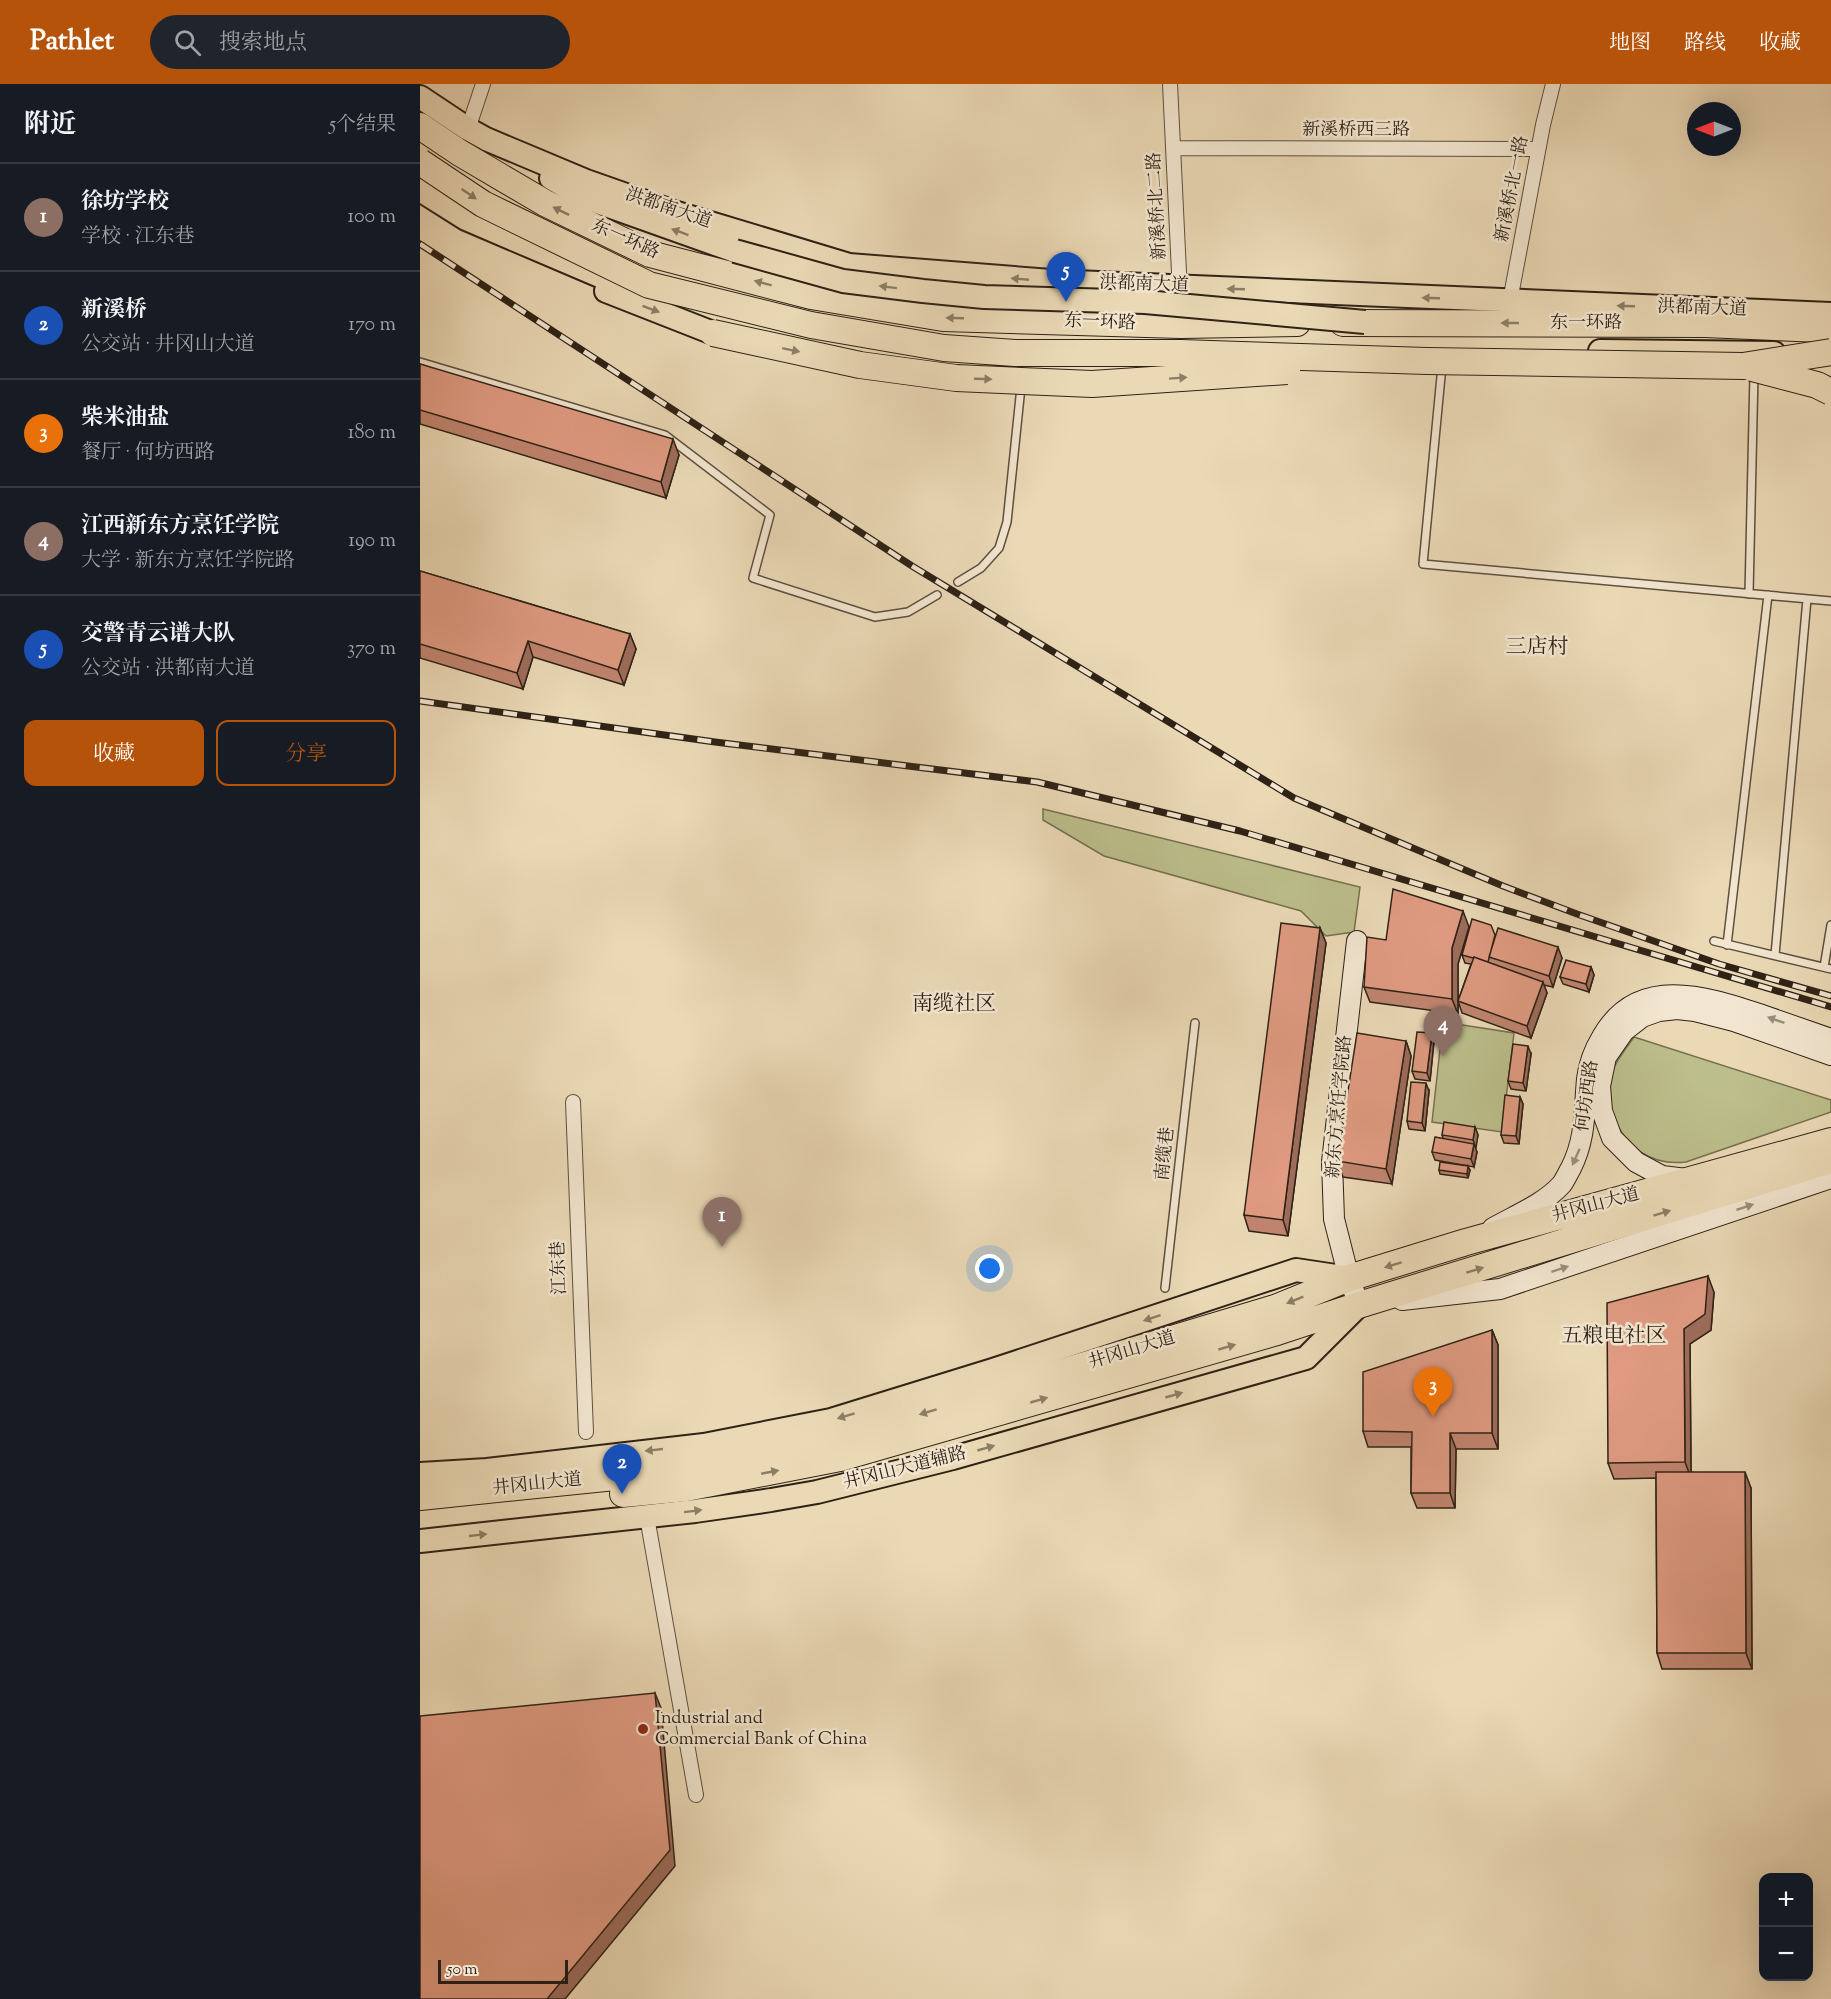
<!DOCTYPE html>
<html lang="zh">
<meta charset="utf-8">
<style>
body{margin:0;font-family:"Sorts Mill Goudy","Noto Serif SC",serif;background:#20242c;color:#f1f3f6}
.controls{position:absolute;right:18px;bottom:18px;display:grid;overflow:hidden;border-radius:12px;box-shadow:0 6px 24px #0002}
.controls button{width:54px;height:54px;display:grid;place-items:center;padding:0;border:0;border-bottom:2px solid #363941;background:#171b24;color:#f1f3f6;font:30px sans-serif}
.compass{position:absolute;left:1267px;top:18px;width:54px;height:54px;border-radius:50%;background:#171b24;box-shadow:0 6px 24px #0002;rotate:270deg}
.scale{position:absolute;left:18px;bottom:15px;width:130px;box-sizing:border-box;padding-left:6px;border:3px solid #2e2216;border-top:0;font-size:16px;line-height:21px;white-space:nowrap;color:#2e2216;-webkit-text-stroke:4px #f2e6d0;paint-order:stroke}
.you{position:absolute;left:570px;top:1185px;width:21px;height:21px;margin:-15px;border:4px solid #fff;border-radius:50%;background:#1a73e8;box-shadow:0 0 0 9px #1a73e833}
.badge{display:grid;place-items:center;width:39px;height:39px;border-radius:50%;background:#b45309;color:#fff;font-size:20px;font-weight:700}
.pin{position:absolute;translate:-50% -50px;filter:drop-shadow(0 2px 3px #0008)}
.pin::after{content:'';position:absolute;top:32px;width:21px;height:18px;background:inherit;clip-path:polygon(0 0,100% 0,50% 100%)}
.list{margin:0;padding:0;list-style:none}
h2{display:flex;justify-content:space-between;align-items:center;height:78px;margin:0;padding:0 24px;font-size:26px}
h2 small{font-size:20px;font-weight:400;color:#9ea1a6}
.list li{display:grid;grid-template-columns:39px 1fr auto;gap:18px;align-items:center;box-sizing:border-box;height:108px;padding:0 24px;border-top:2px solid #363941}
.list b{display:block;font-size:22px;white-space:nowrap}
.list p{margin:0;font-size:20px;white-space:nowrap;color:#9ea1a6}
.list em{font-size:20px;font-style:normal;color:#9ea1a6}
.actions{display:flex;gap:12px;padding:18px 24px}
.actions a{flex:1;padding:14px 0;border:2px solid #b45309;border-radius:12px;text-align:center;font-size:21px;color:#b45309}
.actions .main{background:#b45309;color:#fff}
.icon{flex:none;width:33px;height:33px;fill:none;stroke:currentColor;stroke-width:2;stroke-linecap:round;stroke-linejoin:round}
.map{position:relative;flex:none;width:1411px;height:1915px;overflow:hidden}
header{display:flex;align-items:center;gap:36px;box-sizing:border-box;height:84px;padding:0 30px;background:#b45309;color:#fff}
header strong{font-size:28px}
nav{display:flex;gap:33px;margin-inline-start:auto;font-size:21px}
.search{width:420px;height:54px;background:#20242c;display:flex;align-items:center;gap:15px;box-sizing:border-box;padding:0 21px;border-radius:33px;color:#9ea1a6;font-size:22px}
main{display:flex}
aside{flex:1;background:#171b24}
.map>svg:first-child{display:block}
.green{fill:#bcbe8b;stroke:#757050;stroke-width:1.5}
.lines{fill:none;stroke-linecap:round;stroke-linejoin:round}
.lane-casing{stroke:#5d503e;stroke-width:10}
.street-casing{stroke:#5d503e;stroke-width:16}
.secondary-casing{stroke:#2e2216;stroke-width:22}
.primary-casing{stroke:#2e2216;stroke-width:26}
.highway-casing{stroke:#2e2216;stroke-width:28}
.lane{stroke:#f2e6d0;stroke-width:7}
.street{stroke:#f2e6d0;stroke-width:14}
.secondary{stroke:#f2e6d0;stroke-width:20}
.primary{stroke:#ebd9b6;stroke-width:22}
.highway{stroke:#ebd9b6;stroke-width:26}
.rail-casing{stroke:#2e2216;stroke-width:7}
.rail{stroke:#f2e6d0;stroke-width:4.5;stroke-dasharray:14;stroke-linecap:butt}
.primary-bridge-casing{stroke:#2e2216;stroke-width:26;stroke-linecap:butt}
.highway-bridge-casing{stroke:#2e2216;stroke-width:28;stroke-linecap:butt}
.primary-bridge{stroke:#ebd9b6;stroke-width:22}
.highway-bridge{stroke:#ebd9b6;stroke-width:26}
.wall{fill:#c18570;stroke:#2e2216;stroke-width:1.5}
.shaded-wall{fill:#9d6c5b;stroke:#2e2216;stroke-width:1.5}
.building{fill:#e09b82;stroke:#2e2216;stroke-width:1.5}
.oneway{fill:#8c7e66}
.oneway2{fill:#9a8e7c}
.poi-dot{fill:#8f2418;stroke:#f2e6d0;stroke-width:2}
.labels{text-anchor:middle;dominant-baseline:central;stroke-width:5;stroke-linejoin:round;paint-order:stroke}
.street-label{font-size:18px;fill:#2e2216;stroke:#f2e6d0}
.poi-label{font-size:18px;fill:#2e2216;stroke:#f2e6d0;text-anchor:start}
.quarter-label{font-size:21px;fill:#2e2216;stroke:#f2e6d0}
</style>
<header>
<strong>Pathlet</strong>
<div class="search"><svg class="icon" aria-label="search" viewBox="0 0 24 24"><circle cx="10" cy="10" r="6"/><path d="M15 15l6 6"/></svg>搜索地点</div>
<nav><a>地图</a><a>路线</a><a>收藏</a></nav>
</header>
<main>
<aside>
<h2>附近<small>5个结果</small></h2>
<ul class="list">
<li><span class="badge" style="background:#8d6e63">1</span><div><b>徐坊学校</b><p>学校 · 江东巷</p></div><em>100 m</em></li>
<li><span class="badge" style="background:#1a4fb4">2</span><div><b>新溪桥</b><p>公交站 · 井冈山大道</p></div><em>170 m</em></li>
<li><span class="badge" style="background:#e8710a">3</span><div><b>柴米油盐</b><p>餐厅 · 何坊西路</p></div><em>180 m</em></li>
<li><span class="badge" style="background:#8d6e63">4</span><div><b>江西新东方烹饪学院</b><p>大学 · 新东方烹饪学院路</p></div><em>190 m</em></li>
<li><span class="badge" style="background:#1a4fb4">5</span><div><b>交警青云谱大队</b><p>公交站 · 洪都南大道</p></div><em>370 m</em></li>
</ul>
<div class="actions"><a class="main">收藏</a><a>分享</a></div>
</aside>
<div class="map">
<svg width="1411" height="1915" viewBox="0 0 1411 1915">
<rect width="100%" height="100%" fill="#ebd9b6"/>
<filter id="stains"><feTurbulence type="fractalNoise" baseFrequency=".00333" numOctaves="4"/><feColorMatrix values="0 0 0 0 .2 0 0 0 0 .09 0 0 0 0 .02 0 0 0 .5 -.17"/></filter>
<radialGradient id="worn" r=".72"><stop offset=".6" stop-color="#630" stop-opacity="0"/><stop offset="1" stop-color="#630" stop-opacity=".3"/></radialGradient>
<path class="green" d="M623 725 940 803 934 848 906 852 881 827 684 772 623 736Z
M1023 938 1094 949 1082 1048 1012 1038Z
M1214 953 1411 1016V1028L1266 1078C1232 1082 1206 1064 1194 1033 1189 1022 1187 1009 1189 997 1193 980 1205 966 1214 953Z"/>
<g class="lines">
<g class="lane-casing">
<path id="lane" d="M0 278 245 351 350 431 333 494 455 533 488 528 517 511
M1022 282 1003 480 1411 517
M538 498 561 484 579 464 587 438 601 303
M1329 510 1334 290
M1294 857 1411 885
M1307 861 1348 511
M1355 871 1387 515
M1404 883 1411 841
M745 1204 775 939"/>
</g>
<g class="street-casing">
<path id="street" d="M750 0 760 209
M48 45 63 0
M753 64 1118 65
M1090 217 1123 41 1133 0
M153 1018 166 1348
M227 1433 276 1711"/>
</g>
<g class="secondary-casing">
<path id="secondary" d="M937 857 912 1078 914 1135 929 1194 939 1221 953 1219
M1266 1095 1242 1092 1216 1078 1192 1054 1182 1027 1180 1002 1186 973 1204 947 1222 933 1239 927 1257 925 1275 927 1314 937 1411 971
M1073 1144C1096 1131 1124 1120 1142 1100 1145 1096 1148 1089 1151 1084 1166 1054 1164 1028 1167 995 1169 979 1174 966 1182 953 1218 889 1287 913 1342 931 1365 939 1388 947 1411 955
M982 1216 1080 1205 1411 1094"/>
</g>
<g class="primary-casing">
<path id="primary" d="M0 13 48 45 66 55 166 97 257 129 429 181 631 197 1411 230
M131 94 163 113 315 167
M0 106 46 135 189 196 220 204
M186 207 293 249
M1180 267 1354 269
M0 1390 67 1386 284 1361 411 1336 573 1286 876 1186 929 1194
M0 1457 275 1427 351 1416 397 1408 533 1374 886 1274 939 1221"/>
</g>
<g class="highway-casing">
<path id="highway" d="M0 42 40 69 125 119 230 170 391 212 523 234 761 241 877 239
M923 239 1285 240 1401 245 1411 247
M203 1410 266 1404 420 1374 857 1248 939 1221 1411 1076
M0 1413 264 1386 426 1353 855 1224 929 1194 1046 1158 1411 1057"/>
</g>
<use href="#lane" class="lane"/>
<use href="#street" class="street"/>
<use href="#secondary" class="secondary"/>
<use href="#primary" class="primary"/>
<use href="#highway" class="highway"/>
<g class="rail-casing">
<path id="rail" d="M0 160 492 482 874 714 1083 802 1157 830 1299 880 1411 912
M0 617 295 658 617 698 820 747 1411 923"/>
</g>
<use href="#rail" class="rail"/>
<g class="primary-bridge-casing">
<path id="primary-bridge" d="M315 167 423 197 503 207 564 213 725 218 945 238"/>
</g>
<g class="highway-bridge-casing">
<path id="highway-bridge" d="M0 78 63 120 229 201 391 241 524 264 595 269H761L1007 277 1323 282 1411 268
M293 249 440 281 536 294 672 300 867 287
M1332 284 1397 301 1411 308"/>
</g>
<use href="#primary-bridge" class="primary-bridge"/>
<use href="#highway-bridge" class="highway-bridge"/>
</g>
<path class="wall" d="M0 280 259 371 246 414 0 340Z
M0 487 210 550 216 565 204 601 113 573 103 605 0 574Z
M1049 843 1038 880V930L950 918 944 903 966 856Z
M900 844 906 859 868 1152 829 1147 824 1131Z
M1075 852 1142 874 1133 903 1124 901 1127 909 1111 954 1042 929 1038 917 1051 880 1045 879 1042 871Z
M1171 883 1174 891 1169 908 1143 900 1140 893Z
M986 957 991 972 972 1100 923 1093 917 1077Z
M1014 957 1010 997 995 995 992 987Z
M1111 970 1106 1007 1091 1005 1088 997Z
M1009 1007 1005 1047 989 1045 987 1037Z
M1100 1013 1103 1020 1099 1060 1084 1059 1081 1051Z
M1055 1043 1058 1051 1055 1064 1057 1068 1054 1083 1015 1076 1012 1068 1023 1054 1022 1051Z
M1019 1086H1050L1048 1094 1020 1090Z
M1294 1208 1291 1246 1270 1260 1271 1388 1331 1404 1332 1585H1242L1237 1569 1236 1394 1194 1395 1188 1379Z
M1072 1246 1078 1261V1365H1036L1035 1424H997L991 1409V1363H948L943 1347Z"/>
<path class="shaded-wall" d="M253 355 259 371 246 414 241 398Z
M210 550 216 565 204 601 198 586Z
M108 557 113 573 103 605 97 589Z
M1043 827 1049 843 1038 880V930L1032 915V864Z
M900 844 906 859 868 1152 863 1136Z
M1138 863 1142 874 1133 903 1129 892Z
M1171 883 1174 891 1169 908 1166 900Z
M1123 898 1127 909 1111 954 1107 942Z
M1012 949 1014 957 1010 997 1007 989Z
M986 957 991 972 972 1100 966 1085Z
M1108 962 1111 970 1106 1007 1103 999Z
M1006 999 1009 1007 1005 1047 1002 1039Z
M1100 1013 1103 1020 1099 1060 1096 1052Z
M1055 1043 1058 1051 1056 1064 1053 1056Z
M1054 1060 1057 1068 1054 1083 1051 1075Z
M1048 1082 1050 1086 1048 1094 1047 1090Z
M1288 1192 1294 1208 1291 1246 1270 1260 1271 1394 1265 1378 1264 1245Z
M1072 1246 1078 1261V1365L1072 1349Z
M1030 1349 1036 1365 1035 1424 1030 1409Z
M1325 1388 1331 1404 1332 1585 1326 1569Z
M235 1609 241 1624 255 1782 145 1915H127Z"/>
<path class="building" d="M0 280 253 355 241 398 0 326Z
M0 487 210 550 198 586 108 557 97 589 0 560Z
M973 805 1043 827 1032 864V915L944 903 947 853 966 856Z
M1052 835 1071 841 1075 851 1068 878 1054 873 1053 874 1042 871Z
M861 839 900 844 863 1136 824 1131Z
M1078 844 1138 863 1129 892 1069 873Z
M1054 873 1123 898 1107 942 1038 917Z
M1146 876 1171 883 1166 900 1140 893Z
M997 948 1012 949 1007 989 992 987Z
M937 949 986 957 966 1085 917 1077Z
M1093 960 1108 962 1103 999 1088 997Z
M991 998 1006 999 1002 1039 987 1037Z
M1085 1011 1100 1013 1096 1052 1081 1051Z
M1024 1038 1055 1043 1053 1056 1022 1051Z
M1015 1053 1054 1060 1051 1075 1012 1068Z
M1020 1078 1048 1082 1047 1090 1019 1086Z
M1288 1192 1285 1230 1264 1245 1265 1378 1188 1379 1187 1219Z
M1072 1246V1349H1030V1409H991L992 1348 943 1347V1288Z
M1236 1388H1325L1326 1569H1237Z
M235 1609 250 1766 127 1915H0V1632Z"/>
<defs><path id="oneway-solid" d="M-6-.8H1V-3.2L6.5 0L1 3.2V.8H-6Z" transform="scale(1.5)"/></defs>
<g class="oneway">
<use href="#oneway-solid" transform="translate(49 110) rotate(34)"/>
<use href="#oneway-solid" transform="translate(141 127) rotate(-154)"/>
<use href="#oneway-solid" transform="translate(260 148) rotate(-160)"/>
<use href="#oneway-solid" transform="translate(600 195) rotate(-175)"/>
<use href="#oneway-solid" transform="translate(343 199) rotate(-165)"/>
<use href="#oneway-solid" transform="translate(468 203) rotate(-173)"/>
<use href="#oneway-solid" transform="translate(816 205) rotate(-178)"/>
<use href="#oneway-solid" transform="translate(1011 214) rotate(-178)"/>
<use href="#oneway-solid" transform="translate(1206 222) rotate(-178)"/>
<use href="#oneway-solid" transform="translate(231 225) rotate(21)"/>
<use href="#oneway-solid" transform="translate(535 234) rotate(-178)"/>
<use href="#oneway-solid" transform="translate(1090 239) rotate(-180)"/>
<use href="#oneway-solid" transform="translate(371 266) rotate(12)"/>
<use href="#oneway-solid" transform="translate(758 294) rotate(-4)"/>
<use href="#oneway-solid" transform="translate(563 295) rotate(2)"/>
<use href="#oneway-solid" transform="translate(1242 1129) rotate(-17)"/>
<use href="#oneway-solid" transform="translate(973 1181) rotate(163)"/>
<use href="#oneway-solid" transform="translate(1055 1186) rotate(-17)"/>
<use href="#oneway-solid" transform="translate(875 1216) rotate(158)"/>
<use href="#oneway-solid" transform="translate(732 1234) rotate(162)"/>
<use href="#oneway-solid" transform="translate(807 1263) rotate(-16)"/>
<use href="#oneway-solid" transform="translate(754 1311) rotate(-16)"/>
<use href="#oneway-solid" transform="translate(619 1316) rotate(-16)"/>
<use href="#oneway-solid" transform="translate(508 1328) rotate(163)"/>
<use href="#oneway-solid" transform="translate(426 1332) rotate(163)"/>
<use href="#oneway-solid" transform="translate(566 1364) rotate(-16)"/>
<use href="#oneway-solid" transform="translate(234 1366) rotate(174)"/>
<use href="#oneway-solid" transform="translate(350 1388) rotate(-11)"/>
<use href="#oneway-solid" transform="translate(273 1427) rotate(-7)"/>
<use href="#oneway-solid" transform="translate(58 1451) rotate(-6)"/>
</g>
<g class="oneway2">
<use href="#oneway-solid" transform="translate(1356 936) rotate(-161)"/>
<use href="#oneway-solid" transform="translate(1156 1073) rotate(114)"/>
<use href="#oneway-solid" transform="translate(1325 1123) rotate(-18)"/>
<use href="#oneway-solid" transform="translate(1140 1185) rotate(-18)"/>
</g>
<circle class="poi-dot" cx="223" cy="1645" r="6"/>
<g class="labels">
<g class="street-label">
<text x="936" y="47">新溪桥西三路</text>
<text transform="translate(1093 105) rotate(-79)">新溪桥北一路</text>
<text transform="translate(738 122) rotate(-93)">新溪桥北二路</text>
<text transform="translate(248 125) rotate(19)">洪都南大道</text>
<text transform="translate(205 156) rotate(24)">东一环路</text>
<text transform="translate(724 201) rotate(2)">洪都南大道</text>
<text transform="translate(1282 225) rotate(2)">洪都南大道</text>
<text transform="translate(680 239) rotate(2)">东一环路</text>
<text x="1166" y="240">东一环路</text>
<text transform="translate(1168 1012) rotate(-82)">何坊西路</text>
<text transform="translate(920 1023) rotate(-85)">新东方烹饪学院路</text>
<text transform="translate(746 1070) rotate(-84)">南缆巷</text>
<text transform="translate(1176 1122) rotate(-15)">井冈山大道</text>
<text transform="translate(140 1184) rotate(-92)">江东巷</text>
<text transform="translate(712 1267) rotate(-17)">井冈山大道</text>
<text transform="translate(485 1385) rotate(-14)">井冈山大道辅路</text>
<text transform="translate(117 1401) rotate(-6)">井冈山大道</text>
</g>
<g class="poi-label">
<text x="235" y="1635">Industrial and<tspan x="235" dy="21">Commercial Bank of China</tspan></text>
</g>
<g class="quarter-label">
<text x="1117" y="564">三店村</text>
<text x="534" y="921">南缆社区</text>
<text x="1194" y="1253">五粮电社区</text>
</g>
</g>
<rect width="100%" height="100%" filter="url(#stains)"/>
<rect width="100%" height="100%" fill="url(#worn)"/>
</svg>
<div class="controls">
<button>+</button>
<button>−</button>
</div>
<svg class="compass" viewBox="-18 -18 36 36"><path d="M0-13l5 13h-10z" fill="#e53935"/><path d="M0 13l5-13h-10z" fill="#9ea1a6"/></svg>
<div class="scale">50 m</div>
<div class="you"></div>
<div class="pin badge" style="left:302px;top:1163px;background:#8d6e63">1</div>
<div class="pin badge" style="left:202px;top:1410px;background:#1a4fb4">2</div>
<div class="pin badge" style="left:1013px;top:1333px;background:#e8710a">3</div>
<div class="pin badge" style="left:1023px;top:972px;background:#8d6e63">4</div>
<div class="pin badge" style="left:646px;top:218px;background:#1a4fb4">5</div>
</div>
</main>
